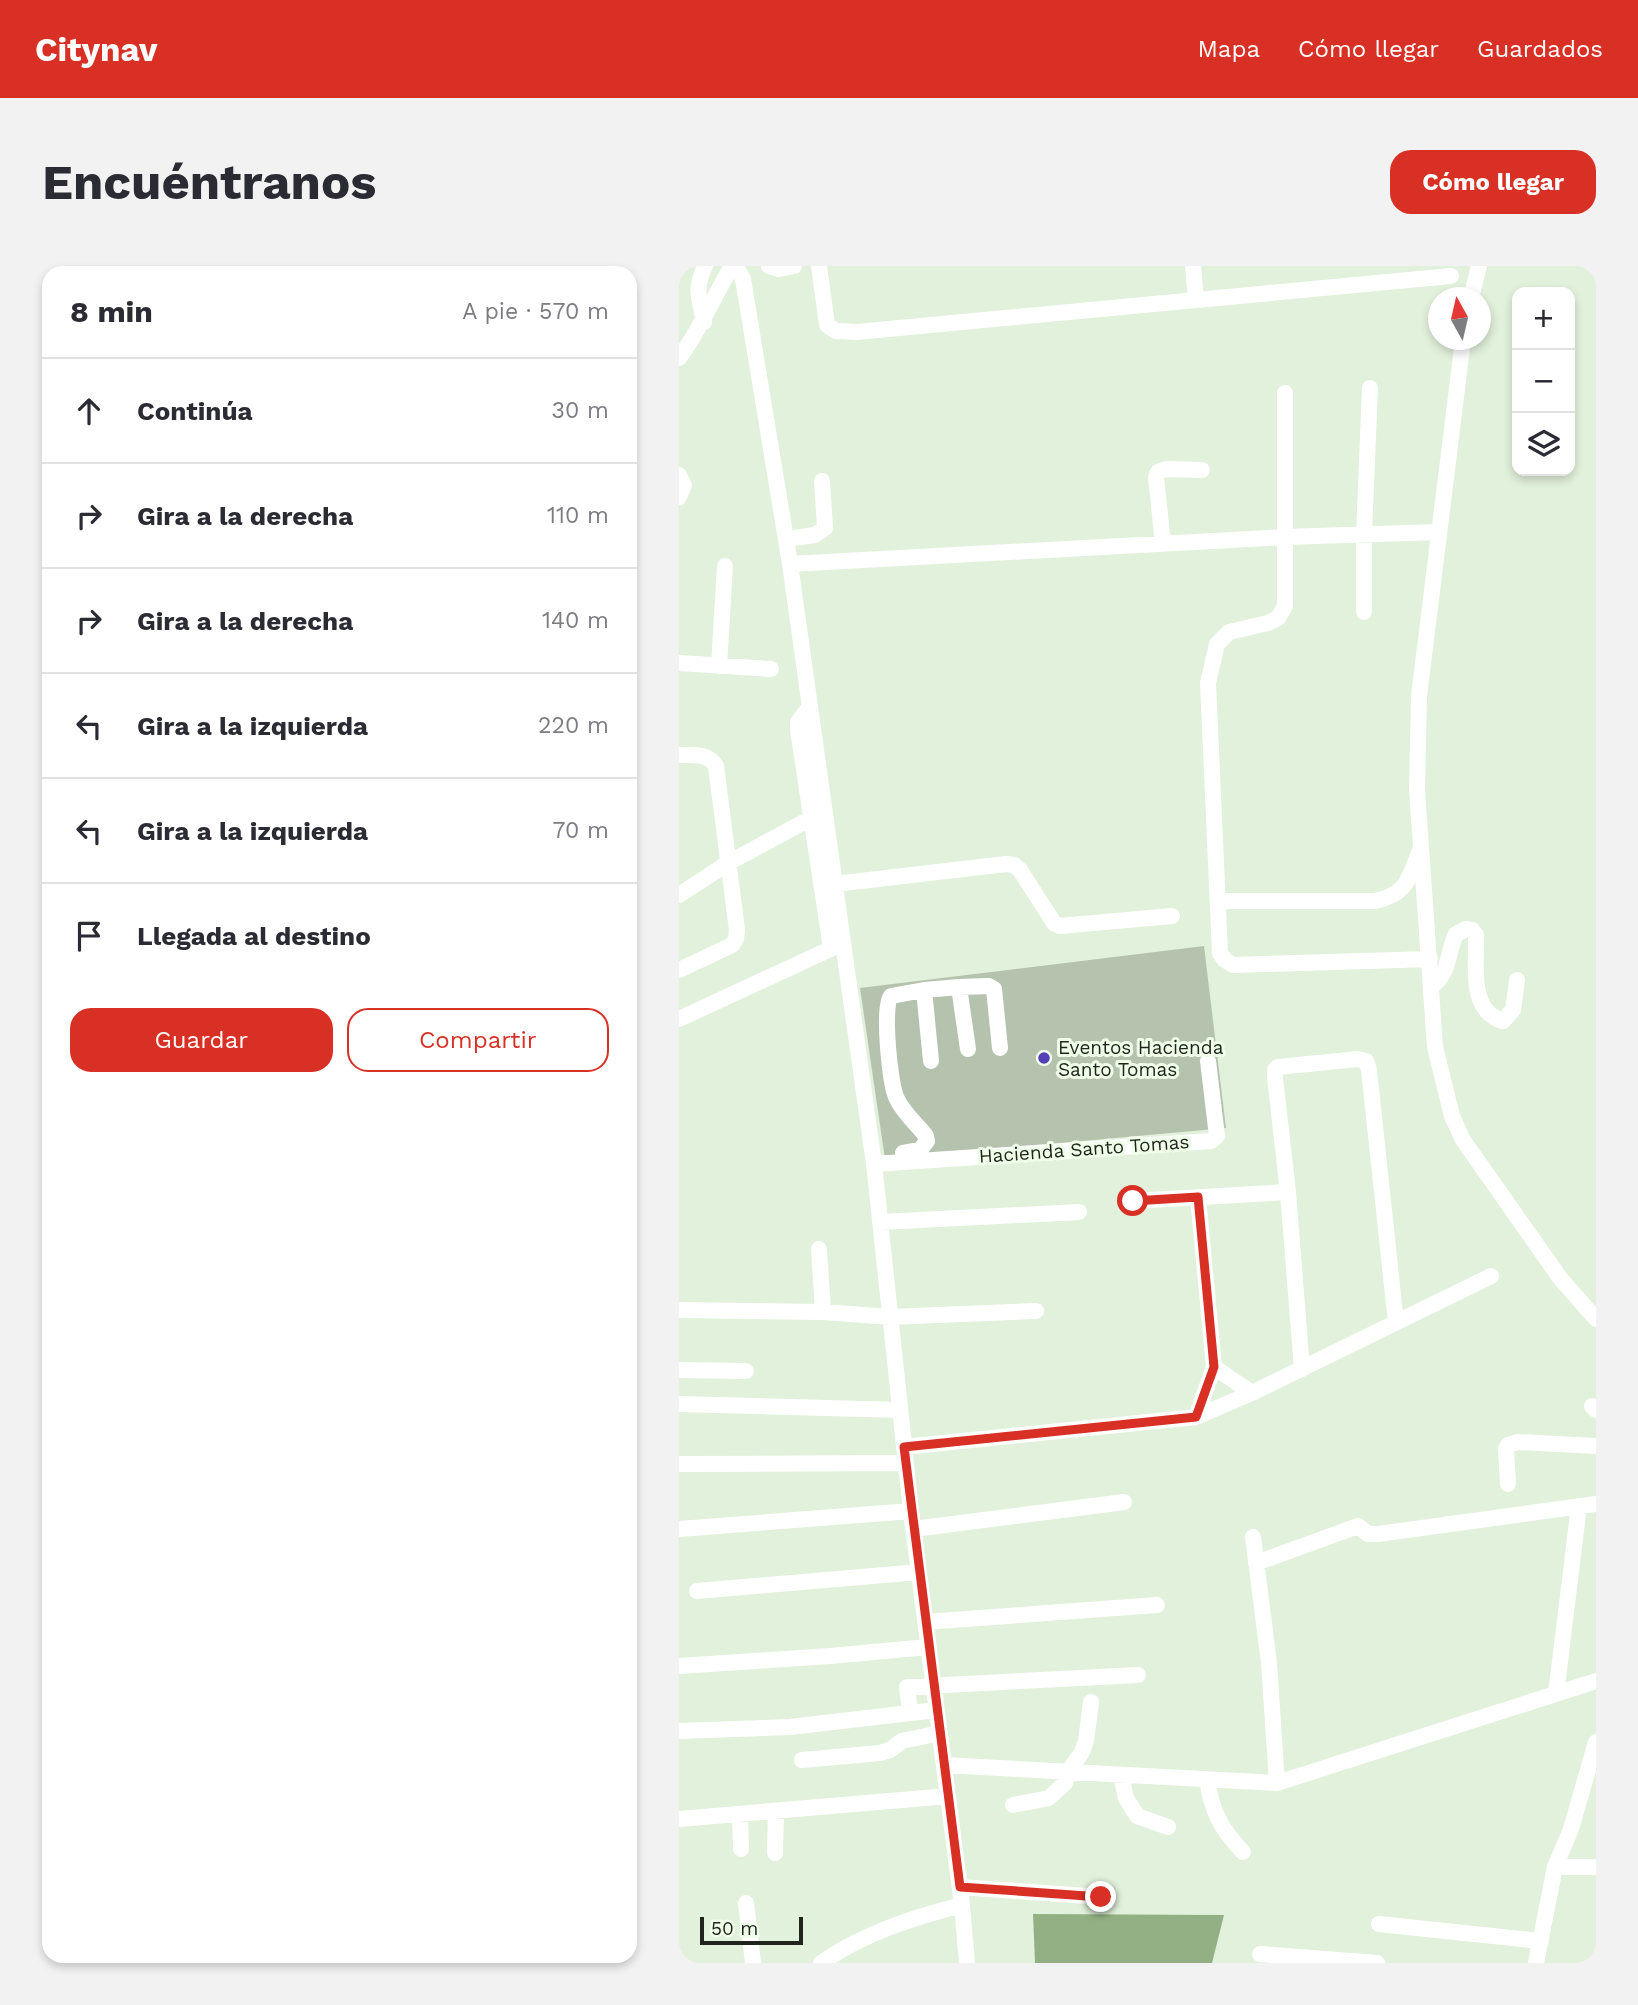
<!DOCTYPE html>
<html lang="es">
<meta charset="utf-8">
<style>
body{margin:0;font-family:"Work Sans",sans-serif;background:#f2f2f3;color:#2b2b33}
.controls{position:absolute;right:21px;top:21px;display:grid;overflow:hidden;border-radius:14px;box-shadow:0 4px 10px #0003}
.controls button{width:63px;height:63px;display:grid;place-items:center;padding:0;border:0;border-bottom:2px solid #e1e1e2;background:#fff;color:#2b2b33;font:35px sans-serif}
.compass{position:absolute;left:749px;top:21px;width:63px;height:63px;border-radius:50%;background:#fff;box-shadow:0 4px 10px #0003;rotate:352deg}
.scale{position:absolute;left:21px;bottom:18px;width:103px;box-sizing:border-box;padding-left:7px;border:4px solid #1f251d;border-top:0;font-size:19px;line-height:24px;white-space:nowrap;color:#1f251d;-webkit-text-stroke:5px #effee8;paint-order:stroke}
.stop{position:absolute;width:21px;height:21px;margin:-16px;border:5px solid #d93025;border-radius:50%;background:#fff}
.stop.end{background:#d93025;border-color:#fff;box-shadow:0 2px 7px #0008}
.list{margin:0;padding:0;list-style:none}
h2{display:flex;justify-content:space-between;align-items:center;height:91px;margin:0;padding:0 28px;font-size:30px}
h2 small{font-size:23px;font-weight:400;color:#7c7c81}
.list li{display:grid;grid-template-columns:46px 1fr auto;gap:21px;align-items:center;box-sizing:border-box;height:105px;padding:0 28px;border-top:2px solid #e1e1e2}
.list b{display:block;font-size:26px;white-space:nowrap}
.list em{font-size:23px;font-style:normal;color:#7c7c81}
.actions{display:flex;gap:14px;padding:21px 28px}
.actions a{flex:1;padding:16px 0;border:2px solid #d93025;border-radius:21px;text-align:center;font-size:24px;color:#d93025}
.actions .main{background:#d93025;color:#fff}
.icon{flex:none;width:38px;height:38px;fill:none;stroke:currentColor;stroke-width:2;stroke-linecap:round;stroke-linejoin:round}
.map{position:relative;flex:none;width:917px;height:1697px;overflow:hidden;border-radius:21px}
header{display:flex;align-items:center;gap:42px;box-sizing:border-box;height:98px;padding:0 35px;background:#d93025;color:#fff}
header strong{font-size:33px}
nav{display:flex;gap:38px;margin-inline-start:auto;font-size:24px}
.intro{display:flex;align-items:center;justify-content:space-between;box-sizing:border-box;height:168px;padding:0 42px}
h1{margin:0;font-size:49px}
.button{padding:18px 32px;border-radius:21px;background:#d93025;color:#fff;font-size:24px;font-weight:700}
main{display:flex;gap:42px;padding:0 42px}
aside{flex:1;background:#fff;border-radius:21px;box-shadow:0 4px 10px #0003}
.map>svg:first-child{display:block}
.forest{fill:#92b083}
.building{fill:#b5c3ae}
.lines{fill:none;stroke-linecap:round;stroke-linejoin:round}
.minor{stroke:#fff;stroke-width:16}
.route{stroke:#d93025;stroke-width:9}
.poi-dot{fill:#553fb7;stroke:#effee8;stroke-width:2.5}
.labels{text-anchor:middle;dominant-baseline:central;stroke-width:6;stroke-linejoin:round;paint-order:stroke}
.poi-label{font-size:19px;fill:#1f251d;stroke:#effee8;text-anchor:start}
.street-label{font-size:19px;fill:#1f251d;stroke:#effee8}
</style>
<header>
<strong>Citynav</strong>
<nav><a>Mapa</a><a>Cómo llegar</a><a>Guardados</a></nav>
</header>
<div class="intro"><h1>Encuéntranos</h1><a class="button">Cómo llegar</a></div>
<main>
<aside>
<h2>8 min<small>A pie · 570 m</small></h2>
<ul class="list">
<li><svg class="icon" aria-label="ahead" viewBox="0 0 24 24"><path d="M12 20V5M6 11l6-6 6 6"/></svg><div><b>Continúa</b></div><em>30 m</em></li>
<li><svg class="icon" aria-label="right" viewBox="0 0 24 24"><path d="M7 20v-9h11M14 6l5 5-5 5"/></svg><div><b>Gira a la derecha</b></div><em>110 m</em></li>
<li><svg class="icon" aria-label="right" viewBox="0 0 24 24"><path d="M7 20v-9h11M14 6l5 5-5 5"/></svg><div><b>Gira a la derecha</b></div><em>140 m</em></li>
<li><svg class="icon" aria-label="left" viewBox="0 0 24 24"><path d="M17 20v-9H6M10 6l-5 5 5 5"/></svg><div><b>Gira a la izquierda</b></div><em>220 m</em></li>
<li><svg class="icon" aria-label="left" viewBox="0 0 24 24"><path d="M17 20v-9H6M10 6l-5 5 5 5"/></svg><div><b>Gira a la izquierda</b></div><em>70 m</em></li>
<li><svg class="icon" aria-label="arrive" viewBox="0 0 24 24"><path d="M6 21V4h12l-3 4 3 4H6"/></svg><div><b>Llegada al destino</b></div></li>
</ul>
<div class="actions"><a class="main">Guardar</a><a>Compartir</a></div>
</aside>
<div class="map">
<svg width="917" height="1697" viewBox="0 0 917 1697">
<rect width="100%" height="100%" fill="#e2f1db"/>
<path class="forest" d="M354 1648 545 1649 533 1697H356Z"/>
<path class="building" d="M525 680 547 862 206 893 181 722Z"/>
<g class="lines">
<path class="minor" d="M57 0 64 13 111 298 195 898 232 1245 283 1639 288 1697
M90 0 100 3 115 0
M140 0 148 59 157 65 178 66 772 10
M514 0 517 34
M792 32 800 0
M25 56C20 31 15 24 26 0
M784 74 740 430 738 524 756 781 773 850 784 874 881 1012 917 1053
M0 92C22 63 34 31 53 0
M606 127V340L599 352 589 357 550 366 538 378 529 417 541 687 546 694 554 699 751 693
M0 209 5 219 0 231
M107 273 136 269 146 262 143 215
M484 278 477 211 479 206 487 203 523 204
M111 298 606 271 760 266
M685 346V269L691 122
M0 397 92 403
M40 400 46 300
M131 440 119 456V464L152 682
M0 489C14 489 29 487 37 500L58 664 57 673 53 679 0 704
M156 618 327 598 335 599 341 604 375 657 381 660 493 650
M0 629 49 597 140 548
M540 635H696C731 627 729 611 742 582
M753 720C771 707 768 687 777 668L787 663 793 664 797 669C798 699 789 745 824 755L834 744 838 714
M280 721 310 720 315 723 321 782
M245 724 280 721 289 783
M0 753 160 679
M224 887 241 884 248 875 247 870C238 858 223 846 217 831 211 817 203 741 212 730L245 724 252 795
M195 898 532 875 538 870 529 795
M454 935 609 926
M201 956 400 946
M140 983 144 1046
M0 1044 144 1046 211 1051 357 1045
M535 1101 573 1127
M623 1103 609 926 596 812V804L599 801 679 793 687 795 690 804 717 1057
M0 1104 67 1105
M0 1138 221 1144
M913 1140 917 1144
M517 1151 535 1101 519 931
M225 1181 517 1151 573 1127 812 1010
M0 1198 227 1197
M829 1218 827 1183 829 1179 839 1176 917 1180
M0 1263 232 1245
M235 1263 445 1236
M574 1271 590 1397 598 1517
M577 1297 679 1260 689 1268H699L917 1238
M18 1325 240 1306
M246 1356 478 1339
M0 1400 151 1390 249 1381
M877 1428 900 1240
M231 1446 228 1421 459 1409
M0 1465 111 1461 257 1444
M123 1494 201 1487 211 1484 223 1475 261 1467
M265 1499 598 1517 917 1415
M442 1509 447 1532 458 1550 489 1561
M528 1513C532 1544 542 1563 564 1586
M334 1539 370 1532 386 1517 389 1506 403 1486 407 1475 412 1436
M61 1548 62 1583
M0 1553 269 1530
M96 1587 97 1545
M876 1601H917
M281 1621 422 1631
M67 1637 74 1697
M700 1658 862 1675
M581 1688 698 1697
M142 1697C185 1667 233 1652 283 1639
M857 1697 876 1601 892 1563 917 1476"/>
</g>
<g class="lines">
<path class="route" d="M422 1631 281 1621 225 1181 517 1151 535 1101 519 931 454 935"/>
</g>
<circle class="poi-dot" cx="365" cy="792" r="7"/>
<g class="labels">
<g class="poi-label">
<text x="379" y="781">Eventos Hacienda<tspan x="379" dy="22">Santo Tomas</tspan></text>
</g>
<g class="street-label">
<text transform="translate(405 883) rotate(-4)">Hacienda Santo Tomas</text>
</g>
</g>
</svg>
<div class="controls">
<button>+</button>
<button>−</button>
<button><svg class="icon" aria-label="layers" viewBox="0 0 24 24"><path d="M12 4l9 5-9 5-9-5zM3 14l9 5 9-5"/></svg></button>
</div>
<svg class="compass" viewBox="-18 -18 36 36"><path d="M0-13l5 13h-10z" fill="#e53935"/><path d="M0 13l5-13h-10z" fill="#7c7c81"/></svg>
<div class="scale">50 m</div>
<div class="stop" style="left:454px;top:935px"></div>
<div class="stop end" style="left:422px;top:1631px"></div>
</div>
</main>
